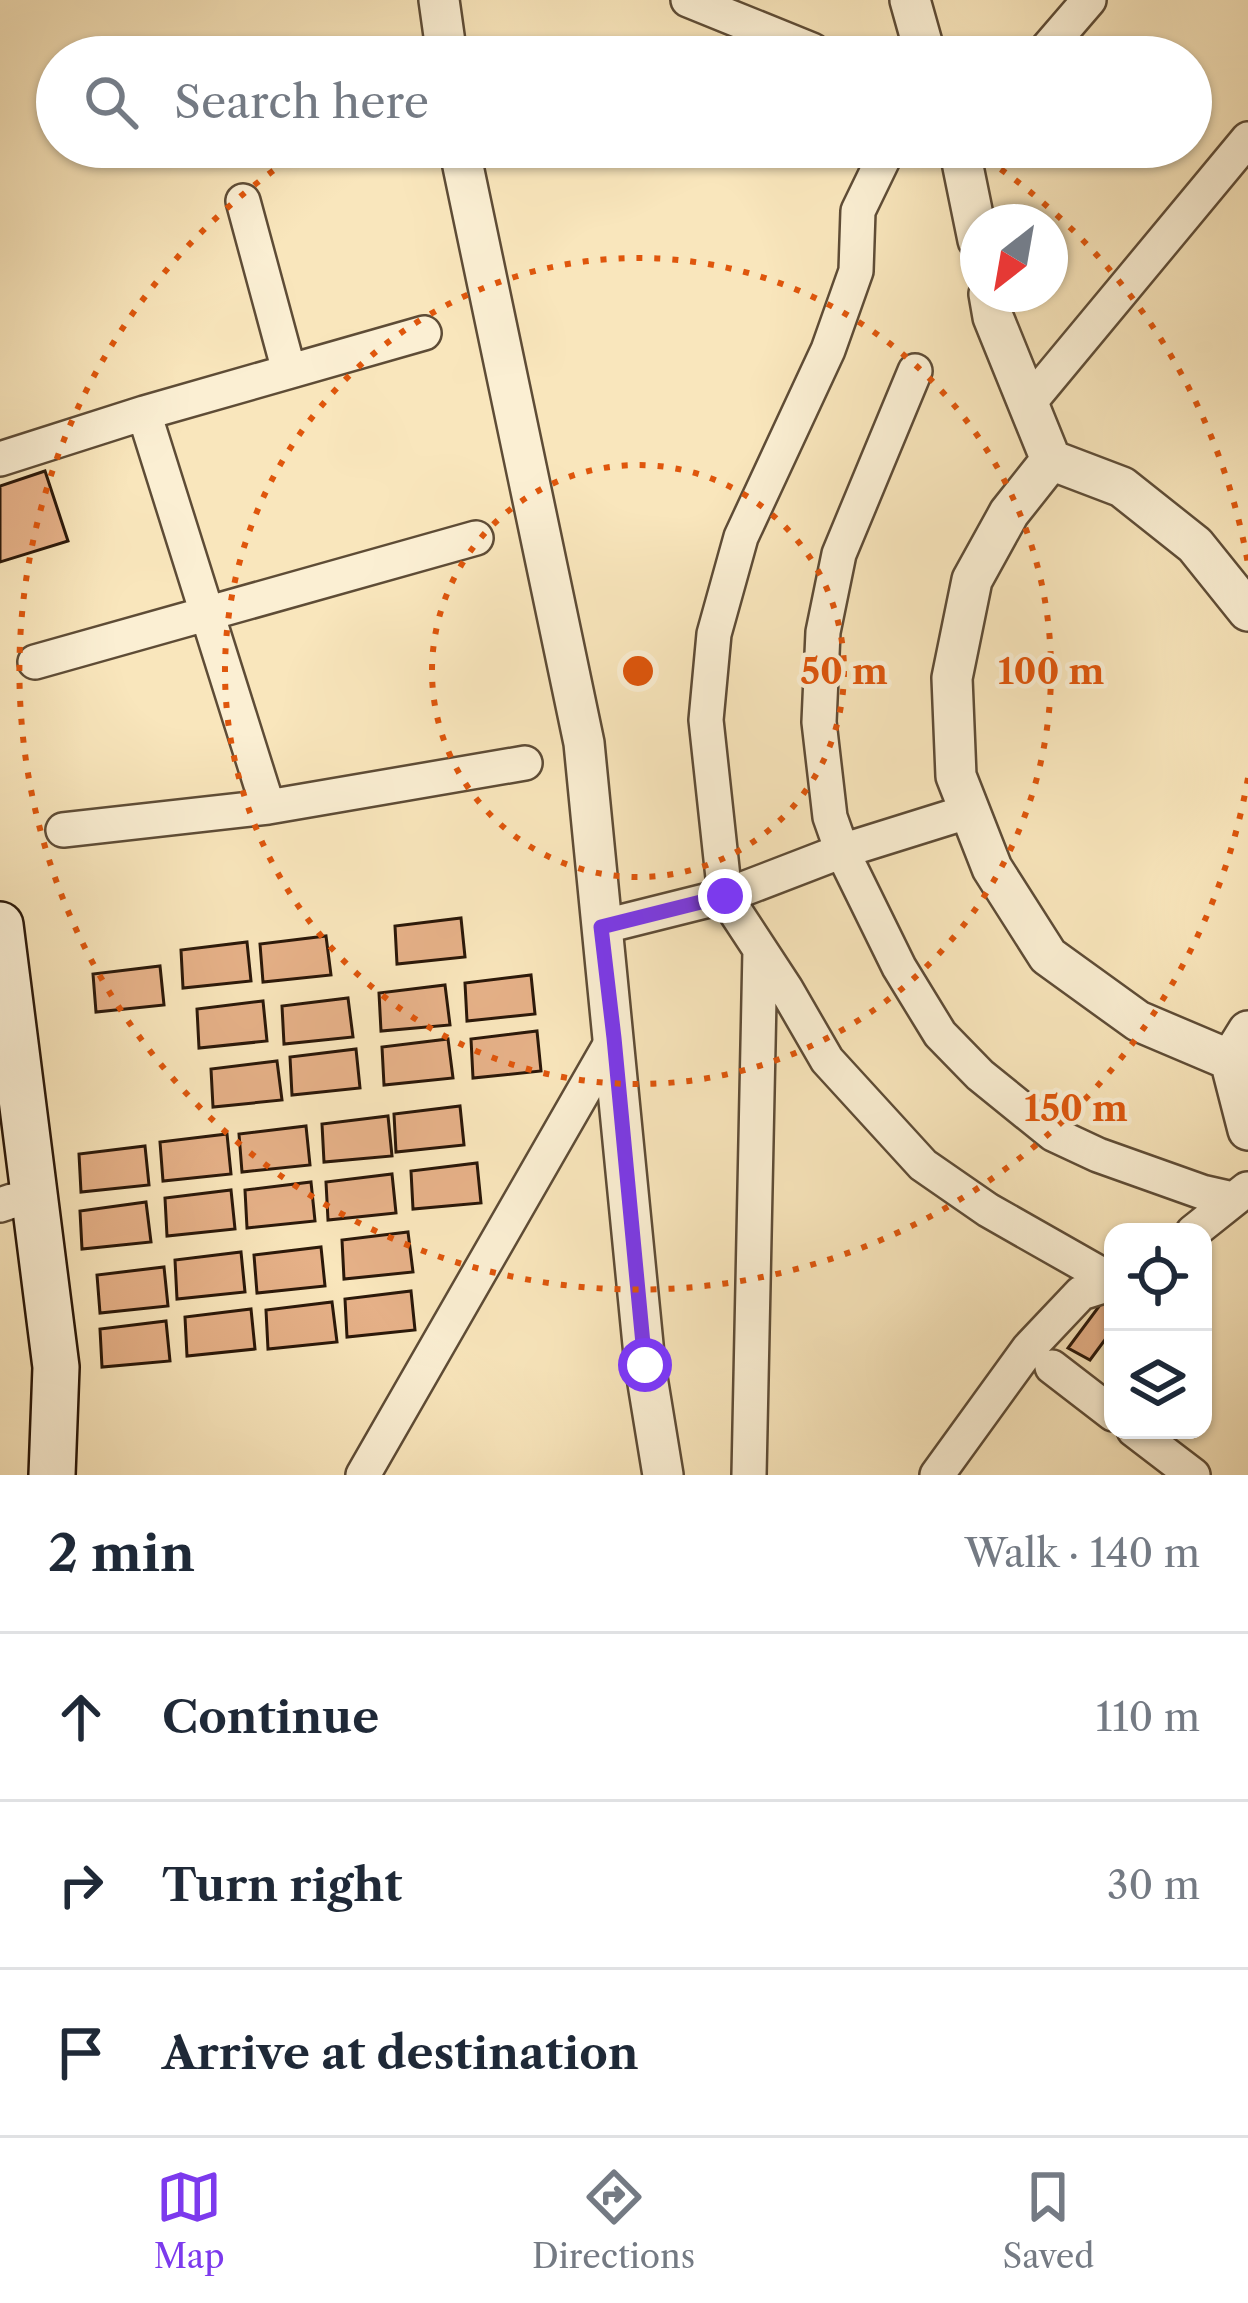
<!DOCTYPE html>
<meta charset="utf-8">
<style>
body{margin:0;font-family:"Libre Caslon Text",serif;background:#f6f6f7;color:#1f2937}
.controls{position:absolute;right:36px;bottom:36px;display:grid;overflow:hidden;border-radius:24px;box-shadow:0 3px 9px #0004}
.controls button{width:108px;height:108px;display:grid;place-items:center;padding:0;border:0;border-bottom:3px solid #e0e1e3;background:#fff;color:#1f2937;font:60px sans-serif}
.compass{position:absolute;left:960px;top:204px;width:108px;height:108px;border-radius:50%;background:#fff;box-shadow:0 3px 9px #0004;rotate:211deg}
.stop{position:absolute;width:36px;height:36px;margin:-27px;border:9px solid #7c3aed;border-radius:50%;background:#fff}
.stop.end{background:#7c3aed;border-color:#fff;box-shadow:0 3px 12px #0008}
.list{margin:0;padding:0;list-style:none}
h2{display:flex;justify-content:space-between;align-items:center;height:156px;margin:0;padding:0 48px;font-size:51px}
h2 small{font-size:39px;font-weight:400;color:#747a83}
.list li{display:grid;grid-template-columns:78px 1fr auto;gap:36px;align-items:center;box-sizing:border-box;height:168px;padding:0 48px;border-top:3px solid #e0e1e3}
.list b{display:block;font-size:45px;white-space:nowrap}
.list em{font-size:39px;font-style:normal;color:#747a83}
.icon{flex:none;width:66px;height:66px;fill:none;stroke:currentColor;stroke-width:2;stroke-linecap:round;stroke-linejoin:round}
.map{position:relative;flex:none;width:1248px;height:1475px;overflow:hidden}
.search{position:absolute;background:#fff;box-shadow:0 3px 9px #0004;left:36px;right:36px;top:36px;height:132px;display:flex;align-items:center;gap:30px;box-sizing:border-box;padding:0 42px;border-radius:66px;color:#747a83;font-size:45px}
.sheet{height:660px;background:#fff}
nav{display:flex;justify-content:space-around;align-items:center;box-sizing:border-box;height:168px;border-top:3px solid #e0e1e3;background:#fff;font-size:33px;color:#747a83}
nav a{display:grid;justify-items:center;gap:6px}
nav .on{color:#7c3aed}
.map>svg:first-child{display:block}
.building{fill:#e6b188;stroke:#2b1809;stroke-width:3}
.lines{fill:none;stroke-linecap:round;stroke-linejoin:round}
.minor-casing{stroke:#5e4c36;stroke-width:38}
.tertiary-casing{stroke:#5e4c36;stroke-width:44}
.secondary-casing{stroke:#2b1809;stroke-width:50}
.minor{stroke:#fbefd3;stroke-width:33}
.tertiary{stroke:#fbefd3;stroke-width:39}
.secondary{stroke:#fbefd3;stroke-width:45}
.route{stroke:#7c3aed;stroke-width:15}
.ring{fill:none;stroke:#df560c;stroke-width:6;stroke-dasharray:6 12}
.centre{fill:#df560c;stroke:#fbefd3;stroke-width:6}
.ring-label{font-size:36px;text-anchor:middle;font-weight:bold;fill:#df560c;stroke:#fbefd3;stroke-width:9;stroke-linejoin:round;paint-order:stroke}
</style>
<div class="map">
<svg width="1248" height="1475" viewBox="0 0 1248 1475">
<rect width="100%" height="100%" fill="#f9e6bc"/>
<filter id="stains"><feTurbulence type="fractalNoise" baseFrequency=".00167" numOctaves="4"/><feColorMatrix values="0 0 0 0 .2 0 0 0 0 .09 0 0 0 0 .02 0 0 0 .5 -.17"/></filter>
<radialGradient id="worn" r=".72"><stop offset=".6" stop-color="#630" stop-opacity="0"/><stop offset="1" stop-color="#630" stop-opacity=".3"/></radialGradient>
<path class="building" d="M45 471 68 541 0 562V486Z
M461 918 465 957 397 964 395 926Z
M326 936 331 975 263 982 260 944Z
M247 942 251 981 183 988 181 950Z
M160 966 164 1005 96 1012 93 974Z
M531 975 535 1014 467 1021 465 983Z
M445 985 450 1025 381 1031 379 993Z
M348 998 353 1037 284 1044 282 1006Z
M263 1001 267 1041 199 1048 197 1009Z
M537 1031 541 1071 473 1078 471 1039Z
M448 1039 453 1078 384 1085 382 1047Z
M356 1049 360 1088 292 1095 290 1057Z
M277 1061 282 1100 213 1107 211 1069Z
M460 1106 464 1145 396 1152 394 1114Z
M388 1116 392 1156 324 1162 322 1124Z
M306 1126 310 1165 242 1172 239 1134Z
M227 1134 231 1174 163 1181 160 1142Z
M145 1146 149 1185 81 1192 79 1154Z
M477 1163 481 1203 413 1209 411 1171Z
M392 1174 396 1213 328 1220 326 1182Z
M311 1182 315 1221 247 1228 245 1190Z
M231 1190 235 1229 167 1236 165 1198Z
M146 1202 151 1242 82 1249 80 1211Z
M408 1232 413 1272 344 1279 342 1240Z
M321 1247 325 1286 257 1293 254 1255Z
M241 1252 245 1292 177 1299 175 1260Z
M164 1267 168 1306 100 1313 97 1275Z
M411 1291 415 1330 347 1337 345 1299Z
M1103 1301 1113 1308V1329L1090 1360 1068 1348Z
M332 1302 337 1342 268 1349 266 1310Z
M251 1309 255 1349 187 1356 185 1317Z
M166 1321 170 1361 102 1367 100 1329Z"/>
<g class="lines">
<g class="minor-casing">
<path id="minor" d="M688 0 812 50 821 57
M1040 57 1089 0
M889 147 858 211 856 271 828 350 741 537 714 634 706 720 725 896 786 989 827 1060 923 1165 988 1210 1113 1281
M243 201 289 371
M915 371 839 554 823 632 819 722 830 817 842 851 899 967 940 1034 980 1075 1053 1134 1098 1155 1202 1192 1233 1199
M1028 404 1248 139
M144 413 268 807 525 763
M0 459 144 413 424 333
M35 662 476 538
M63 830 268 807
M601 927 725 896 842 851 970 811
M0 1205 12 1201
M1193 1232 1247 1189
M1052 1367 1113 1414
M1134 1430 1193 1475
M363 1475 614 1038
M749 1475 760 950
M937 1475 1029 1348 1081 1293 1113 1283"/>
</g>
<g class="tertiary-casing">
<path id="tertiary" d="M439 0 447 57
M910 0 926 57
M459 147 584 743 645 1365 663 1475
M959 147 978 240
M989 294 993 317 1051 460 1122 487 1195 545 1248 611
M1051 460 1009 513 972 580 952 678 956 776 992 868 1048 956 1138 1021 1230 1060
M1248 1031 1230 1060 1248 1130"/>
</g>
<g class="secondary-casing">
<path id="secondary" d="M0 925 56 1367 52 1475"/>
</g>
<use href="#minor" class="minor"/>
<use href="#tertiary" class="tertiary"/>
<use href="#secondary" class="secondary"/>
</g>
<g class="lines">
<path class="route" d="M645 1365 614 1038 601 927 725 896"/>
</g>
<g class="ring">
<circle cx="638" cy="671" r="206"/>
<circle cx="638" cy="671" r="413"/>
<path d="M1248 778A619 619 0 1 1 305 149M563 57A619 619 0 0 1 713 57M971 149A619 619 0 0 1 1248 564"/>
</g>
<circle cx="638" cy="671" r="18" class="centre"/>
<g class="ring-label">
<text x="844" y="684">50 m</text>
<text x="1051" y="684">100 m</text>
<text x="1076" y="1121">150 m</text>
</g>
<rect width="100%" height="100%" filter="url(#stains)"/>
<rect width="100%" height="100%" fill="url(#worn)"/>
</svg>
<div class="controls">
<button><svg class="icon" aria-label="locate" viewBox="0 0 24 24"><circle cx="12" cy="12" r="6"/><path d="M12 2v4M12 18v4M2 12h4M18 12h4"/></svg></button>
<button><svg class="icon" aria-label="layers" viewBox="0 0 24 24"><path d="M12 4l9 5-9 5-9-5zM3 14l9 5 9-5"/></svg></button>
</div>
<svg class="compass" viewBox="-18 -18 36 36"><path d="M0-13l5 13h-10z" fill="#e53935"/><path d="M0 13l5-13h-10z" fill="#747a83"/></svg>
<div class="stop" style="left:645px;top:1365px"></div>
<div class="stop end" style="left:725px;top:896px"></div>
<div class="search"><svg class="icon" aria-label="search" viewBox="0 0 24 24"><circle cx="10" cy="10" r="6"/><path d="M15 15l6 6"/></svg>Search here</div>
</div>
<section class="sheet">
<h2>2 min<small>Walk · 140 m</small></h2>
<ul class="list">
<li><svg class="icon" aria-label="ahead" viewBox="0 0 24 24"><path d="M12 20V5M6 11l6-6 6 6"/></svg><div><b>Continue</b></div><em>110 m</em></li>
<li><svg class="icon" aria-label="right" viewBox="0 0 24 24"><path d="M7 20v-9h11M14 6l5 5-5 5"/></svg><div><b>Turn right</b></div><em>30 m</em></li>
<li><svg class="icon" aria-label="arrive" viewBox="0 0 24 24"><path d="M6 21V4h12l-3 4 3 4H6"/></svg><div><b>Arrive at destination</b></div></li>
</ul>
</section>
<nav>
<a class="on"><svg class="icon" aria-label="map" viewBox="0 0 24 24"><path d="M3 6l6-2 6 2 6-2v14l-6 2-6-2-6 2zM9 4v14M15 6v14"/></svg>Map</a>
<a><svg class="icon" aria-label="directions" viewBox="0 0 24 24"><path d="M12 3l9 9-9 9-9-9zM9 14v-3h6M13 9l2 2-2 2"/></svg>Directions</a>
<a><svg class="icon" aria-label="saved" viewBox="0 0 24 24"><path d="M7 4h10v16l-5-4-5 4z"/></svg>Saved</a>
</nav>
